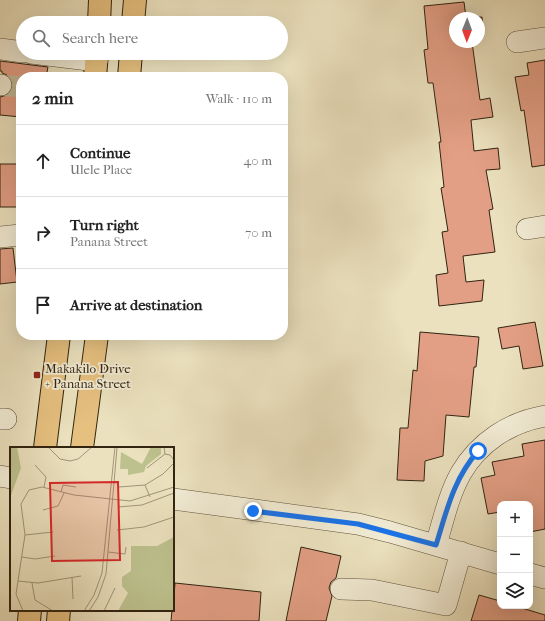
<!DOCTYPE html>
<meta charset="utf-8">
<style>
body{margin:0;font-family:"IM FELL French Canon",serif;background:#f6f6f6;color:#222}
.controls{position:absolute;right:12px;bottom:12px;display:grid;overflow:hidden;border-radius:8px;box-shadow:0 4px 16px #0002}
.controls button{width:36px;height:36px;display:grid;place-items:center;padding:0;border:0;border-bottom:1px solid #e0e0e0;background:#fff;color:#222;font:20px sans-serif}
.compass{position:absolute;left:449px;top:12px;width:36px;height:36px;border-radius:50%;background:#fff;box-shadow:0 4px 16px #0002;rotate:181deg}
.stop{position:absolute;width:12px;height:12px;margin:-9px;border:3px solid #1a73e8;border-radius:50%;background:#fff}
.stop.end{background:#1a73e8;border-color:#fff;box-shadow:0 1px 4px #0008}
.list{margin:0;padding:0;list-style:none}
h2{display:flex;justify-content:space-between;align-items:center;height:52px;margin:0;padding:0 16px;font-size:17px}
h2 small{font-size:13px;font-weight:400;color:#767676}
.list li{display:grid;grid-template-columns:26px 1fr auto;gap:12px;align-items:center;box-sizing:border-box;height:72px;padding:0 16px;border-top:1px solid #e0e0e0}
.list b{display:block;font-size:15px;white-space:nowrap}
.list p{margin:0;font-size:13px;white-space:nowrap;color:#767676}
.list em{font-size:13px;font-style:normal;color:#767676}
.icon{flex:none;width:22px;height:22px;fill:none;stroke:currentColor;stroke-width:2;stroke-linecap:round;stroke-linejoin:round}
.map{position:relative;flex:none;width:545px;height:621px;overflow:hidden}
.search{position:absolute;background:#fff;box-shadow:0 4px 16px #0002;left:16px;top:16px;width:272px;height:44px;display:flex;align-items:center;gap:10px;box-sizing:border-box;padding:0 14px;border-radius:22px;color:#767676;font-size:15px}
.panel{position:absolute;background:#fff;box-shadow:0 4px 16px #0002;left:16px;top:72px;width:272px;height:268px;border-radius:16px}
.map>svg:first-child{display:block}
.building{fill:#e39f85;stroke:#312411}
.lines{fill:none;stroke-linecap:round;stroke-linejoin:round}
.minor-tunnel{stroke:#c6bb9b;stroke-width:21;stroke-dasharray:21 10;stroke-linecap:butt}
.minor-casing{stroke:#60533c;stroke-width:22}
.major-casing{stroke:#312411;stroke-width:24}
.minor{stroke:#f2ecd5;stroke-width:21}
.major{stroke:#e6c07f;stroke-width:22}
.route{stroke:#1a73e8;stroke-width:5}
.poi-dot{fill:#8f2418;stroke:#f2ecd5;stroke-width:1.5}
.labels{text-anchor:middle;dominant-baseline:central;stroke-width:3.5;stroke-linejoin:round;paint-order:stroke}
.poi-label{font-size:13px;fill:#312411;stroke:#f2ecd5;text-anchor:start}
.inset-road{fill:none;stroke:#a19579;stroke-width:1}
.view{fill:#d62828;fill-opacity:0.15;stroke:#d62828;stroke-width:2}
.inset-edge{fill:none;stroke:#312411;stroke-width:2}
</style>
<div class="map">
<svg width="545" height="621" viewBox="0 0 545 621">
<rect width="100%" height="100%" fill="#ebe1be"/>
<filter id="stains"><feTurbulence type="fractalNoise" baseFrequency=".005" numOctaves="4"/><feColorMatrix values="0 0 0 0 .2 0 0 0 0 .09 0 0 0 0 .02 0 0 0 .5 -.17"/></filter>
<radialGradient id="worn" r=".72"><stop offset=".6" stop-color="#630" stop-opacity="0"/><stop offset="1" stop-color="#630" stop-opacity=".3"/></radialGradient>
<path class="building" d="M464 2 466 18H455V42H472L480 100 490 98 493 117 471 120 474 151 498 148 500 169 486 170 493 209 489 210 495 252 463 256 466 282 484 280 482 301 439 306 436 275 448 273 442 232 448 231 441 188 444 187 439 142H441L433 83H428L424 50 428 49 424 6Z
M482 17 483 36H479V18H466Z
M545 60V165L532 167 524 110 521 111 515 77 529 75 527 63Z
M0 61 48 67 46 77 36 75V77H21V117L0 115V97L7 95 12 91 13 85 11 79 7 75 2 73V71H0Z
M0 164H21V207H0Z
M13 248 17 282 0 284V249Z
M535 322 543 366 523 369 519 346 502 349 498 328Z
M420 332 479 337 476 367H474L469 417 446 415 443 456 425 461 424 481 397 480 400 428H408L413 370 417 371Z
M545 440V529L530 532V504H500V512L488 514 481 478 495 475 492 462 524 456 522 444Z
M301 547 341 556 336 578 331 582 329 588 332 596 326 621H286Z
M175 583 261 592 259 621H171L172 610H173Z
M479 595 500 601V606H515L545 615V621H471Z"/>
<g class="lines">
<path class="minor-tunnel" d="M1 85 21 87"/>
<g class="minor-casing">
<path id="minor" d="M517 42 545 38
M0 49 23 52
M31 53 97 61
M0 85H1
M527 229 545 226
M0 237 20 235
M0 419H6
M0 476 11 478
M173 499 358 524 390 532 500 564
M436 545C443 521 449 494 461 473 479 442 510 422 545 416
M530 574 545 578
M341 589 372 590 446 605 461 552"/>
</g>
<g class="major-casing">
<path id="major" d="M99 23 100 0
M133 23 135 0
M95 77 97 53
M129 77 131 53
M45 448 59 335
M82 448 97 335
M29 621 30 610
M58 621 59 610"/>
</g>
<use href="#minor" class="minor"/>
<use href="#major" class="major"/>
</g>
<g class="lines">
<path class="route" d="M253 511 358 524 436 545C447 510 453 480 478 451"/>
</g>
<rect class="poi-dot" x="33" y="371" width="8" height="8" rx="2"/>
<g class="labels">
<g class="poi-label">
<text x="45" y="368">Makakilo Drive<tspan x="45" dy="15">+ Panana Street</tspan></text>
</g>
</g>
<g transform="translate(10 447)">
<rect width="164" height="164" fill="#ebe1be"/>
<path d="M0 0H7L11 21 0 51ZM141 0H151V7L136 19 134 25 118 28V22H110L111 5 132 17ZM164 90V164H108L118 146 112 139V130L121 124V99H147Z" fill="#bdc18e"/>
<path class="inset-road" d="M38 0 50 12 60 14 68 12 82 0M154 0 155 7 160 8 164 13M25 18 36 30 34 40M137 21 155 7M135 38 140 50M109 40 135 38 153 27 164 16M51 45 53 38 66 40M108 60 132 58 164 46M33 63 48 59 54 46M107 83 134 80 164 70M15 88 43 85M98 105 115 107 116 100M12 110 25 112 45 109M62 130 63 152M8 134 28 136 71 129M22 136 25 153 43 164M13 164 6 147 15 88 11 57 19 43 32 40 64 48 120 54 164 40M74 164 84 148 92 126 105 0M79 164 88 150 96 127 107 1M94 164 105 141"/>
<path class="view" d="M108 35 110 113 42 114 40 36Z"/>
<rect width="164" height="164" class="inset-edge"/>
</g>
<rect width="100%" height="100%" filter="url(#stains)"/>
<rect width="100%" height="100%" fill="url(#worn)"/>
</svg>
<div class="controls">
<button>+</button>
<button>−</button>
<button><svg class="icon" aria-label="layers" viewBox="0 0 24 24"><path d="M12 4l9 5-9 5-9-5zM3 14l9 5 9-5"/></svg></button>
</div>
<svg class="compass" viewBox="-18 -18 36 36"><path d="M0-13l5 13h-10z" fill="#e53935"/><path d="M0 13l5-13h-10z" fill="#767676"/></svg>
<div class="stop" style="left:478px;top:451px"></div>
<div class="stop end" style="left:253px;top:511px"></div>
<div class="search"><svg class="icon" aria-label="search" viewBox="0 0 24 24"><circle cx="10" cy="10" r="6"/><path d="M15 15l6 6"/></svg>Search here</div>
<section class="panel">
<h2>2 min<small>Walk · 110 m</small></h2>
<ul class="list">
<li><svg class="icon" aria-label="ahead" viewBox="0 0 24 24"><path d="M12 20V5M6 11l6-6 6 6"/></svg><div><b>Continue</b><p>Ulele Place</p></div><em>40 m</em></li>
<li><svg class="icon" aria-label="right" viewBox="0 0 24 24"><path d="M7 20v-9h11M14 6l5 5-5 5"/></svg><div><b>Turn right</b><p>Panana Street</p></div><em>70 m</em></li>
<li><svg class="icon" aria-label="arrive" viewBox="0 0 24 24"><path d="M6 21V4h12l-3 4 3 4H6"/></svg><div><b>Arrive at destination</b></div></li>
</ul>
</section>
</div>
